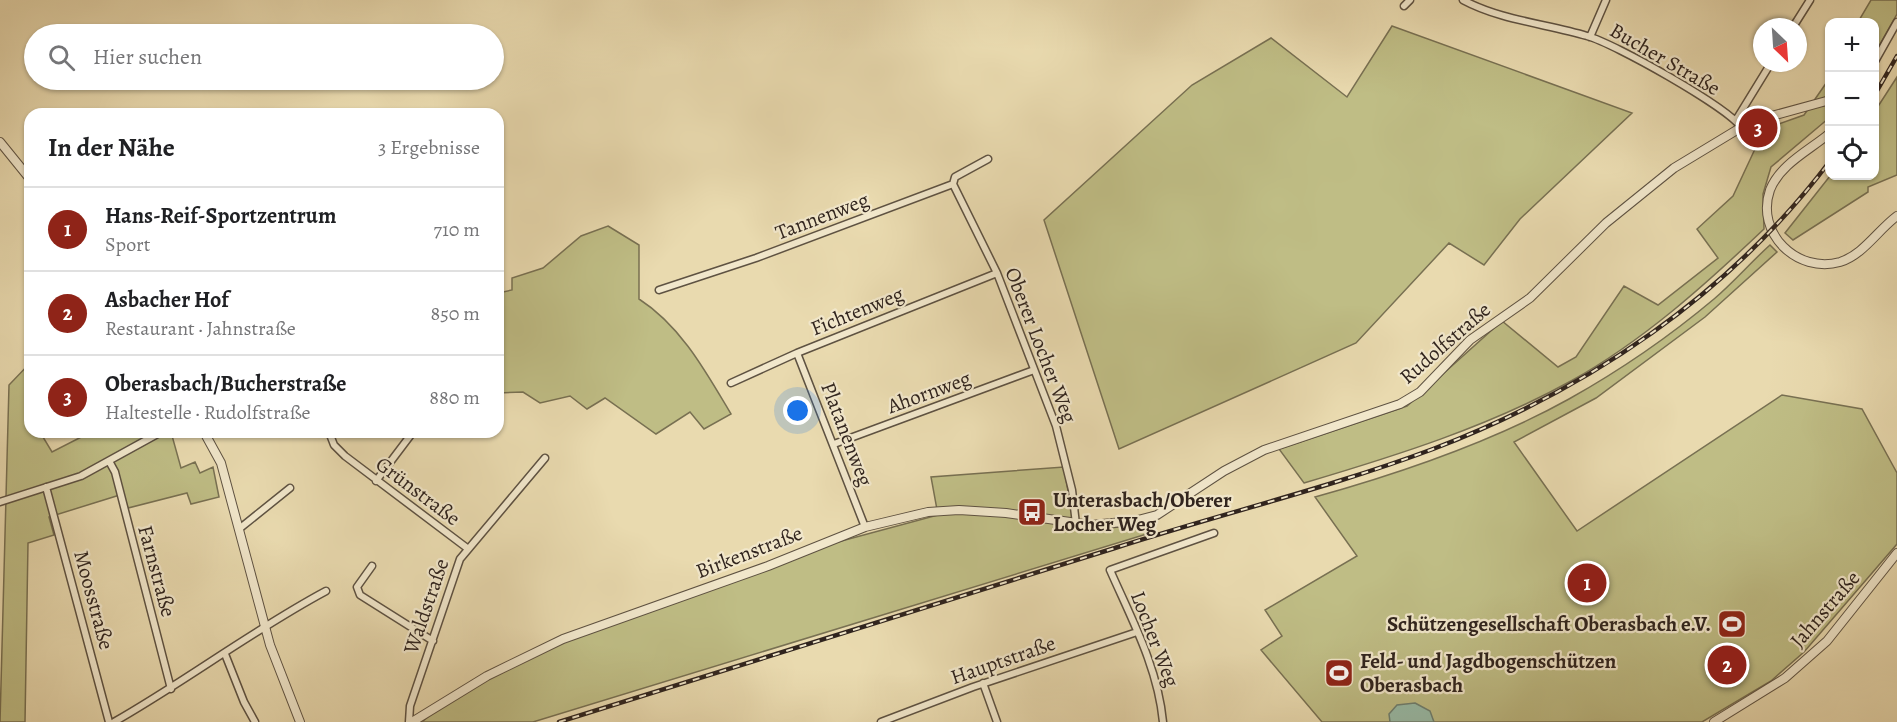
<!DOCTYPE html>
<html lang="de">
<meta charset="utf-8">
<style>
body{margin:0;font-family:Alegreya,serif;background:#f2f2f2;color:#202124}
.controls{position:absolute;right:18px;top:18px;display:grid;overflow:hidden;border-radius:12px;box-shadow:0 2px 4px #0004}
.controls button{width:54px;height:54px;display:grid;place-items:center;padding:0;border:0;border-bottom:2px solid #e0e0e0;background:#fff;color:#202124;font:30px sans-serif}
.compass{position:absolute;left:1753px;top:18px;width:54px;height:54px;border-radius:50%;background:#fff;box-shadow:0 2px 4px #0004;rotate:155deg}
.you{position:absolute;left:798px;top:411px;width:21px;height:21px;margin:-15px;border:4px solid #fff;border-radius:50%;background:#1a73e8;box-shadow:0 0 0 9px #1a73e833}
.badge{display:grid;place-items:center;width:39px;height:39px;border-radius:50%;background:#8f2418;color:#fff;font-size:20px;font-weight:700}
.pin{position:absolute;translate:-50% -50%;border:3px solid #fff;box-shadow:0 2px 6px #0006}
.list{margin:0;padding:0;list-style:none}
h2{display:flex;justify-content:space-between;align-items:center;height:78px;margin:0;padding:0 24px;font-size:26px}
h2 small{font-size:20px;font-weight:400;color:#757577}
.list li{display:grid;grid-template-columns:39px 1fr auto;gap:18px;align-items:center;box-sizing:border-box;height:84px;padding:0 24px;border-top:2px solid #e0e0e0}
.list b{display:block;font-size:22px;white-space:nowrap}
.list p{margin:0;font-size:20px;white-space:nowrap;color:#757577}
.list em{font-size:20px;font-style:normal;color:#757577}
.icon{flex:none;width:33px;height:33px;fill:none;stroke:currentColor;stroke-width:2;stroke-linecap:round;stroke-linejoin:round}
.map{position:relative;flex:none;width:1897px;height:722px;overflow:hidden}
.search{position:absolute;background:#fff;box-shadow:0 2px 4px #0004;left:24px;top:24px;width:480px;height:66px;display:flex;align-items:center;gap:15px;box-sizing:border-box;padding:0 21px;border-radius:33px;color:#757577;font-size:22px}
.panel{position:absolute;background:#fff;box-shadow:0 2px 4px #0004;left:24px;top:108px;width:480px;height:330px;border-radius:18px}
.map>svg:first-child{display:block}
.green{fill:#bfbd85;stroke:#787052;stroke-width:1.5}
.water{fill:#98bba7;stroke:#6e7f70;stroke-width:1.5}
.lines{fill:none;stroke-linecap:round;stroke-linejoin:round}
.minor-casing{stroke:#5e5242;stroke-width:9}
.tertiary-casing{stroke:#5e5242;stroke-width:10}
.minor{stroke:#f1e7cb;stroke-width:6}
.tertiary{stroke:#f1e7cb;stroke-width:8}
.rail-casing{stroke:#30241e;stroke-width:4.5}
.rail{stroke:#f1e7cb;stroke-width:2;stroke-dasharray:7;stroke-linecap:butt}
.labels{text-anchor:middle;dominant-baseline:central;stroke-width:4.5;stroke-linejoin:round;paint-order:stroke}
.street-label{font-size:21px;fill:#30241e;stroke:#f1e7cb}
.poi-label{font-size:21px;font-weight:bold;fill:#30241e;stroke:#f1e7cb;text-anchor:start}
</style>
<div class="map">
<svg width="1897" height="722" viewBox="0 0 1897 722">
<rect width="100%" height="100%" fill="#e9daaf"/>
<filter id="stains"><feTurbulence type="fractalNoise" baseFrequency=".00333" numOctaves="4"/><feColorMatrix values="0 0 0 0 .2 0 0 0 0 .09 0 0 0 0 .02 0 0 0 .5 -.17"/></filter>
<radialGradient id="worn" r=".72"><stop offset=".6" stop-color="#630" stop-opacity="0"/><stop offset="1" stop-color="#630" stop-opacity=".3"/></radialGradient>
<path class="green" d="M1871 0H1897V14L1875 53 1874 22H1858Z
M1392 26 1632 113 1520 219 1484 265 1449 243 1356 343 1119 449 1044 220 1192 85 1271 38 1347 97Z
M1897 77V175L1868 187V192L1793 240 1785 233 1830 176H1874L1875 111Z
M1829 79V118L1771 167 1763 194 1764 229C1705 285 1643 341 1571 381 1488 427 1395 456 1304 483L1279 449 1407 406 1502 321 1558 367 1576 357 1624 286 1658 305 1718 258 1697 229 1733 196 1755 149 1742 137 1804 115Z
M608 226 639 245V299C681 326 706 372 731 414L704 429 690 412 656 434 605 398 587 409 570 396 540 403 523 392 498 393V293L512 290V278L543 268 581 236Z
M1770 245 1777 252 1705 317 1596 398 1514 442 1577 531 1782 395 1862 409 1897 473V544L1804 652 1771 681 1702 722H1322L1261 650 1282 636 1265 610 1357 556 1315 497C1401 473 1490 443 1569 399 1619 371 1670 336 1714 299 1734 282 1751 262 1770 245Z
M30 363V432H40L52 452 91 432H171L181 468 195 462 200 473 213 467 219 497 191 504 187 493 128 508 123 494 49 517 54 535 28 543 25 722H0L9 385Z
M1064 467 1074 526 1091 530 1147 524 1150 533 533 722H422L437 709 536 649 834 543 938 515 931 477Z"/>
<path class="water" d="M1415 703 1430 711 1434 722H1390L1389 714 1397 705Z"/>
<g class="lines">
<g class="minor-casing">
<path id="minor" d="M1463 0C1500 20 1547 24 1587 36 1614 43 1727 107 1741 127
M1404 6 1410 0
M1793 27 1810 0
M1590 37 1606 0
M1874 63 1897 22
M1736 120 1771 63
M953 184 997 273 1056 426 1072 490 1076 524
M659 290 756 258 953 184 955 177 988 159
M797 353 865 527
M731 383 797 353 997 273
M329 432 334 445 345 456 467 548
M834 444 1034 370
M109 461 115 472 171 689
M376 481 413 432
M46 487 109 722
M0 502 81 476 161 432
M239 529 290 488
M372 566 357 587 360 595 433 641
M225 654 244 702 255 722
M983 683 997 722
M114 722C186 681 253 630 326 591
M409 722 410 706 460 559 545 458
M881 722 973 687 1137 632
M1163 722C1158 668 1132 620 1110 570L1214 533"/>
</g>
<g class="tertiary-casing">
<path id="tertiary" d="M1830 133C1810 150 1780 164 1770 190 1755 233 1797 274 1840 262 1863 255 1878 230 1897 216
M0 142 30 179
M204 432 221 463 270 645 300 722
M412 722 487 676 563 639 768 566 865 527 928 512 959 510 1006 513 1091 525 1134 521 1157 515 1224 471 1264 450 1400 404 1420 392 1470 340 1530 298 1606 223 1674 168 1750 122 1830 100
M1714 722 1785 678 1827 641 1897 553"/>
</g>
<use href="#minor" class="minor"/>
<use href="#tertiary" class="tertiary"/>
<g class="rail-casing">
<path id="rail" d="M1874 96 1897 56
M559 722C745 664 930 606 1115 548 1220 514 1329 488 1433 449 1589 389 1729 295 1830 161"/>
</g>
<use href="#rail" class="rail"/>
</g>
<defs>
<g id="bus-square" transform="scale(1.5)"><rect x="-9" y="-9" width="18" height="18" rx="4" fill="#8f2418" stroke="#f1e7cb"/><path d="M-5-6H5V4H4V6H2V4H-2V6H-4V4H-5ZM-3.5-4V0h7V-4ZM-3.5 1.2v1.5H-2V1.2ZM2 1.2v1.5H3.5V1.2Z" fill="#fff"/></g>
<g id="stadium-square" transform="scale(1.5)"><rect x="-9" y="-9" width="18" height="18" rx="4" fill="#8f2418" stroke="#f1e7cb"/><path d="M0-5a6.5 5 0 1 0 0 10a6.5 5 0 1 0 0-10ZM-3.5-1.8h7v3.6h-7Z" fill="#fff"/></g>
</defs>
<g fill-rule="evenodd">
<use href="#bus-square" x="1032" y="512"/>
<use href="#stadium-square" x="1732" y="624"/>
<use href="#stadium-square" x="1339" y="673"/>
</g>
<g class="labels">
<g class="street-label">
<text transform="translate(1665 59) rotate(30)">Bucher Straße</text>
<text transform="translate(822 216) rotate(-21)">Tannenweg</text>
<text transform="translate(857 311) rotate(-22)">Fichtenweg</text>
<text transform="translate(1445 343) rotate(-41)">Rudolfstraße</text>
<text transform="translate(1041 345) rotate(69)">Oberer Locher Weg</text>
<text transform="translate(929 392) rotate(-20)">Ahornweg</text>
<text transform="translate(847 434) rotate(69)">Platanenweg</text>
<text transform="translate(418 491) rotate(37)">Grünstraße</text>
<text transform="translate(749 552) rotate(-21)">Birkenstraße</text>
<text transform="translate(157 571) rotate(75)">Farnstraße</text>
<text transform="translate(94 600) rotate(75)">Moosstraße</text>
<text transform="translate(426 606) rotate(-71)">Waldstraße</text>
<text transform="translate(1825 609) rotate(-49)">Jahnstraße</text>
<text transform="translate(1155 639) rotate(69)">Locher Weg</text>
<text transform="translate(1003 660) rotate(-19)">Hauptstraße</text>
</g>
<g class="poi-label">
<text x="1053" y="500">Unterasbach/Oberer<tspan x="1053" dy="24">Locher Weg</tspan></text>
<text x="1711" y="624" text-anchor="end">Schützengesellschaft Oberasbach e.V.</text>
<text x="1360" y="661">Feld- und Jagdbogenschützen<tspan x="1360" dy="24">Oberasbach</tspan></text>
</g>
</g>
<rect width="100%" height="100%" filter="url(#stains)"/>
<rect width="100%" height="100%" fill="url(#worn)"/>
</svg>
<div class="controls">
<button>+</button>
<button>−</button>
<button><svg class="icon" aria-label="locate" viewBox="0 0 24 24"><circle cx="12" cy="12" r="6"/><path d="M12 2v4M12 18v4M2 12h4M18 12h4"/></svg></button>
</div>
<svg class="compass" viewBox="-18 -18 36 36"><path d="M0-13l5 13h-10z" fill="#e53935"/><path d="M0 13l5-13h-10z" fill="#757577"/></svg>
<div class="you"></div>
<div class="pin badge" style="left:1587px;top:583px">1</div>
<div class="pin badge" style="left:1727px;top:665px">2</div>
<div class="pin badge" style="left:1758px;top:128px">3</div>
<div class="search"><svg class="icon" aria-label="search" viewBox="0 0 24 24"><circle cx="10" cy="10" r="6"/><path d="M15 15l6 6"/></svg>Hier suchen</div>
<section class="panel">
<h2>In der Nähe<small>3 Ergebnisse</small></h2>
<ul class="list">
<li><span class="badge">1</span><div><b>Hans-Reif-Sportzentrum</b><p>Sport</p></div><em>710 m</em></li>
<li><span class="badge">2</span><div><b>Asbacher Hof</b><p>Restaurant · Jahnstraße</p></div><em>850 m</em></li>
<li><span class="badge">3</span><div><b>Oberasbach/Bucherstraße</b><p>Haltestelle · Rudolfstraße</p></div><em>880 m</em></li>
</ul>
</section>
</div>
